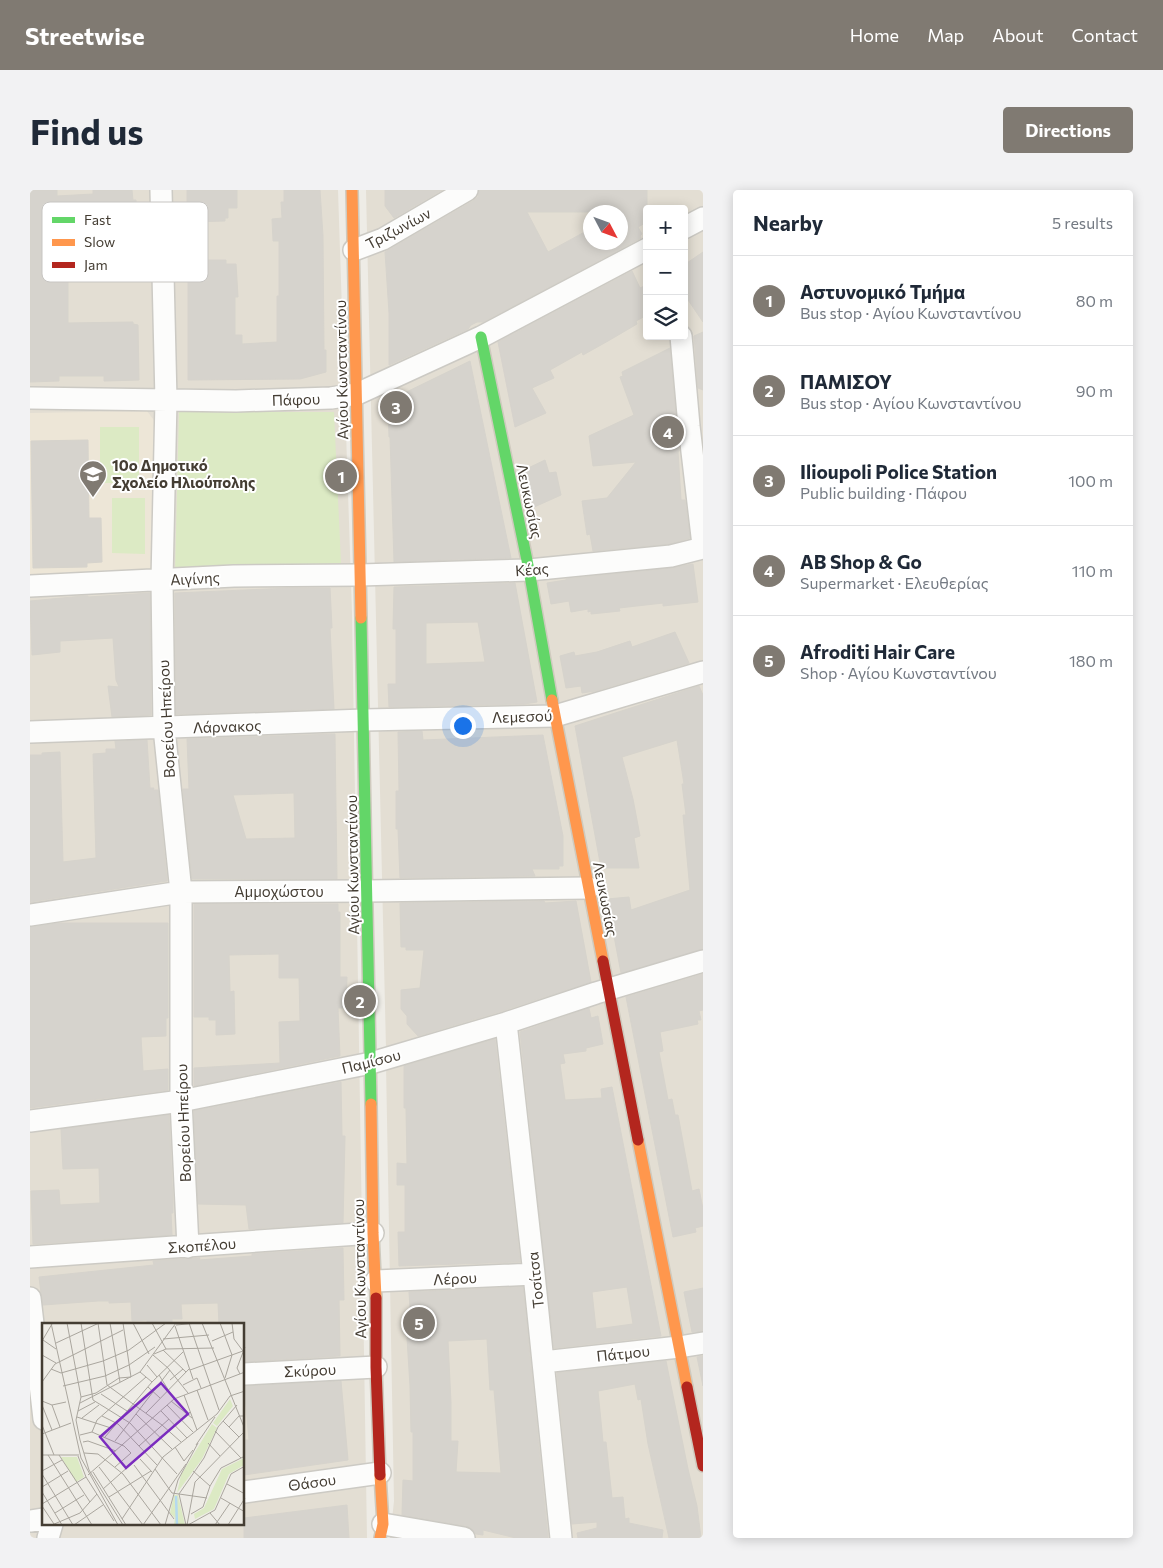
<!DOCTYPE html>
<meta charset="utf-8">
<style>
body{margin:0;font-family:Commissioner,sans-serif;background:#f2f2f3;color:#1f2937}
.controls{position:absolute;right:15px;top:15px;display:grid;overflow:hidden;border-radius:5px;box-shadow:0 2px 12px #0003}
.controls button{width:45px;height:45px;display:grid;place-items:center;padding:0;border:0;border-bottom:1px solid #e0e1e3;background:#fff;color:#1f2937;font:25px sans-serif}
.compass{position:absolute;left:553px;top:15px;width:45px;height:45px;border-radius:50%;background:#fff;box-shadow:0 2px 12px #0003;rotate:131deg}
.you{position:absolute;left:432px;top:535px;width:18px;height:18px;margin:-12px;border:4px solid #fff;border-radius:50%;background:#1a73e8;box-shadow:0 0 0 8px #1a73e833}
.badge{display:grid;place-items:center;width:32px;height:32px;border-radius:50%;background:#807a72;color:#fff;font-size:16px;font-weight:700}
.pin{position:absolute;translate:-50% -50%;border:2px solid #fff;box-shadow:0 1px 5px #0006}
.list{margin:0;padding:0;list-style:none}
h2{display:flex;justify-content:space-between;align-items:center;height:65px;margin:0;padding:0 20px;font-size:21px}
h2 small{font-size:16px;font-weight:400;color:#747a83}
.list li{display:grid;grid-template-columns:32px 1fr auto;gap:15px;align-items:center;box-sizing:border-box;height:90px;padding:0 20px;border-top:1px solid #e0e1e3}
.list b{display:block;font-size:19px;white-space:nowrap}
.list p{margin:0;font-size:16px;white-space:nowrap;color:#747a83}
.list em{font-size:16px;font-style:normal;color:#747a83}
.icon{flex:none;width:28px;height:28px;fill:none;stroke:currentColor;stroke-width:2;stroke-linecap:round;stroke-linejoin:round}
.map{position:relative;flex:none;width:673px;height:1348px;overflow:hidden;border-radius:5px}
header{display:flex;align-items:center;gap:30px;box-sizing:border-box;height:70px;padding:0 25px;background:#807a72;color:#fff}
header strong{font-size:24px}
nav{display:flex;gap:28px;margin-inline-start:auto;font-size:18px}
.intro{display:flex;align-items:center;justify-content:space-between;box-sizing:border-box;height:120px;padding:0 30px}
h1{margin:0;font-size:35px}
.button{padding:12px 22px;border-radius:5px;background:#807a72;color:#fff;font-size:18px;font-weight:700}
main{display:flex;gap:30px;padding:0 30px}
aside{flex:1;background:#fff;border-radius:5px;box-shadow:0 2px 12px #0003}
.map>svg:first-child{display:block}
.residential{fill:#e3ded3;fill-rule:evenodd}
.education{fill:#ede6d7}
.green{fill:#dceac4}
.building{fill:#d6d3cd;stroke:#d6d3cc;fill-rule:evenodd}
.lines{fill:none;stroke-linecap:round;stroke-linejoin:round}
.street-casing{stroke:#cccac4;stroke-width:24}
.fast-casing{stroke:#cfcabe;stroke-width:14}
.slow-casing{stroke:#cfcabe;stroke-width:14}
.jam-casing{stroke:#cfcabe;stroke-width:14}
.street{stroke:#fcfcfb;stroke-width:21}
.fast{stroke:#63d668;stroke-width:11}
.slow{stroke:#ff974d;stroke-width:11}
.jam{stroke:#b3261e;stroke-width:11}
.labels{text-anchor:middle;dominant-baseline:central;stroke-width:4;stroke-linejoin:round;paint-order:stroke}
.street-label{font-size:15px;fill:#443d33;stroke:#fff}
.poi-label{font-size:15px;font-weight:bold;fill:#443d33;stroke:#fff;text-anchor:start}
.inset-river{fill:none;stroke:#b4d9ef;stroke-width:2.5}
.inset-road{fill:none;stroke:#aaa69e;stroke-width:1}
.view{fill:#7b2cbf;fill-opacity:0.15;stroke:#7b2cbf;stroke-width:2.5}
.inset-edge{fill:none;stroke:#443d33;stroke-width:2.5}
.key{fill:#fff;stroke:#c7c5c2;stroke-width:1}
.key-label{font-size:14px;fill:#443d33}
</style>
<header>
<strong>Streetwise</strong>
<nav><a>Home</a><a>Map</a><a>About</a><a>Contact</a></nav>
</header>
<div class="intro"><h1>Find us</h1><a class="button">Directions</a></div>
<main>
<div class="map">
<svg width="673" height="1348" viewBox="0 0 673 1348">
<rect width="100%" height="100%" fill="#eeece6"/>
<path class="residential" d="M0 0H308L322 423 337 1348H0ZM14 1134H214V1334H14Z
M336 0H673V766L356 859ZM617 19H654V146H617ZM560 22H590V52H560Z
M673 779V1348H360L364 1311 356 875Z"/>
<path class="education" d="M117 221 126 233 124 383 0 385V223Z"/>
<path class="green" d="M149 222H304L311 373 145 382Z
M70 237H109V293H70Z
M82 308H115V364L82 363Z"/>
<path class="building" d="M0 0H27V6L63 4V0H102L103 10H106L108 84H104V88L38 89V133L103 132V134L108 135 109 190 74 191V186H29V191L0 192Z
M157 0H207V18H198V28H195V31L161 32V28H157Z
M254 0H290L293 46 294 160H296V182L270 189 158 190V89L160 90 159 73H164V70H196V74H206L208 107H205V145H212V154L247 152V106H249V51H243L242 29 252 28 251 12H254Z
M355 0H412L364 28 355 16Z
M449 0H617V17L618 19H617V32L608 37 612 44 610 46 611 48 453 132H447L441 135 438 139 359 175V123L355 62 443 11 448 7ZM497 22H592L590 52H560V39L518 62Z
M673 62V132L654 104V75Z
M602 81 610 98 617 95V125L606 131 607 134 578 151 553 165 552 162 520 180 524 188 502 198 516 223 485 237 468 152Z
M673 142V200L668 198 664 146Z
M640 158 649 261H648L651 310H655L660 348 639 354 563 361 560 344 557 345 552 311 577 308 606 272 563 276 559 246 604 225 590 187 593 186 592 182Z
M440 171 481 368 364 372 360 247H359L358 211Z
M58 250 59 328H71L72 372 57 373V377L3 378 1 251Z
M515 270 519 283 526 282 531 305 502 318 494 280Z
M663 374 668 412 633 416V413L589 418 590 421 561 424V421L558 422V419L541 422 539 411 521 414 517 393 536 390V389L642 378Z
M485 393 507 512 494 514 359 517 358 494H366V439H363L364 397ZM448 432 455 472 396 474V433Z
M261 398H300L302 438H300L304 519 146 524 145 403Z
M120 403 121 525 82 527 78 496 89 497 86 490 83 448 30 451V462L2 465 0 411 53 406H58V407Z
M645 442 659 473 565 501 552 503 551 496 536 498 530 466 544 462 545 466 567 462 600 451 602 457Z
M669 496 673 505V759L591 783 577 709 599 707 601 720 660 700 653 625H656L652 594H654L647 550 592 567 603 609 610 646 604 648 609 678H571L545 536Z
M392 541 393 550 513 545 533 646V676H529V679H502L505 686 370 688 368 639H366V601H369L368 542Z
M305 544 307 689H162L153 599H159L157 549ZM264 603 265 648 216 649 203 605Z
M117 550 120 598H124L123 600H128L137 691 0 712V565H12V563L30 562 33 672 66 668 63 564 76 563V559H86L85 551Z
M514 711 515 713 546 711 561 792 472 821 388 846 377 834V826L371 819V800L390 798 394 760H376V757H371L370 713Z
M164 714H308V722H310V787H317L316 818H308L310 866 164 896V878L250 873 249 832 270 831 269 788H249V764L199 765 200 802 204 801 205 844 186 845V830H179V827H164Z
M28 733H138V828H136V846L111 847 113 881 138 879V900L0 918V737Z
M673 784V820L669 821 671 830H667L668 834 630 842 633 861 629 862 638 910 642 909 645 925H648L662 1001 669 999 673 1019V1036L665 1038 666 1042 643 1047 596 807Z
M559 818 561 828 568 826 573 854 556 858V861L533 864 535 873 530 874 535 910 572 908 571 899 582 897 631 1146 524 1158 490 842ZM597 1097 603 1134 566 1139 562 1102Z
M465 849 490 1072 369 1076 368 1042H375V995H367V973L377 974 376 918H374V876Z
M311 892 312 946H315L313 1033 219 1039 216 1015 168 1014 164 921Z
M139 925 143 1013V1023H141L142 1045 3 1054 1 1001 29 1000 30 1015 70 1013 69 978 33 979 31 939Z
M313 1058 314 1110H309L310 1166 214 1172V1134H189L188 1113 151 1114 152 1129H142V1134H117V1130L102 1131 101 1112 79 1113V1111H68L13 1115 11 1103 9 1087 124 1075 123 1071 170 1068 169 1070 222 1066V1064Z
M493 1097 518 1348H486L453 1340V1345L446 1344 442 1339 436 1336 372 1325 373 1290 383 1291V1242H381L380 1196 377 1148H382L379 1102ZM457 1149 460 1200H464L471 1283 426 1282 428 1251H421V1213L418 1151Z
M673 1098V1141L662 1142 654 1102Z
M673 1166V1196L667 1167Z
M636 1171 658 1279 667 1316 671 1348H639L618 1254 611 1209 608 1210 605 1194 568 1201 573 1252H576L577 1261 582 1308 593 1307 595 1329 599 1328V1333L633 1340 632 1348H548L547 1343 567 1338V1332L542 1334 527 1183Z
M311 1191 318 1270 214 1285V1250H219L214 1196Z
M317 1315 319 1348H214V1328Z"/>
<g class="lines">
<g class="street-casing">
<path id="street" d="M131 0 136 210 132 390 134 538 151 702V911L158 1057
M654 38 673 28
M324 60 353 49 437 0
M651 146 659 236 673 355
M0 208 206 211 301 208 327 204 451 147 617 59
M0 396 204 386 330 385 499 380 641 366 673 358
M0 542 334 530 525 526 673 482
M0 725 151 702 337 701 559 698
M476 833 504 1084 531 1348
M0 931 151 911 341 873 476 833 566 803 673 771
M0 1067 343 1043
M346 1091 504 1084
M0 1108 14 1229
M513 1172 649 1157 673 1153
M214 1184 346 1177
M214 1302 350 1283
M0 1331 14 1329
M353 1334 434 1348
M18 1348 22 1334"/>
</g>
<g class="fast-casing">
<path id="fast" d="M451 147 499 380 522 510
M331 428 341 914"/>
</g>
<g class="slow-casing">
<path id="slow" d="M322 0 331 428
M522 510 573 771
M341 914 343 1043 346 1108
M608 950 657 1197
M350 1348 353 1334 350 1285"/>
</g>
<g class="jam-casing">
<path id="jam" d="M573 771 608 950
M346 1108V1177L350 1285
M657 1197 673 1276"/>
</g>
<use href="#street" class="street"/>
<use href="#fast" class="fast"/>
<use href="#slow" class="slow"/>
<use href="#jam" class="jam"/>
</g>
<defs>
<g id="school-pin" transform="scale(1.4375)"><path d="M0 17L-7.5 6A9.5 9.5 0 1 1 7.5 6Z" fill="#807a72" stroke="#fff"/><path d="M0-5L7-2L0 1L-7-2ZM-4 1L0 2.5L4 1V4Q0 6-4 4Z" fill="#fff"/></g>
</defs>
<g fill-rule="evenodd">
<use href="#school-pin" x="63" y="284"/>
</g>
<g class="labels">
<g class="street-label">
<text transform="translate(368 38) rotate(-28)">Τριζωνίων</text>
<text transform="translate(311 180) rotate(-91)">Αγίου Κωνσταντίνου</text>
<text transform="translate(266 209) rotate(-2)">Πάφου</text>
<text transform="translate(500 311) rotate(78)">Λευκωσίας</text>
<text transform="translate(502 379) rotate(-4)">Κέας</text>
<text transform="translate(165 388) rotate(-3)">Αιγίνης</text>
<text transform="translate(492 526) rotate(-2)">Λεμεσού</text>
<text transform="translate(136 529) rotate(-93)">Βορείου Ηπείρου</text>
<text transform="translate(197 536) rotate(-2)">Λάρνακος</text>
<text transform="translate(322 675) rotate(-91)">Αγίου Κωνσταντίνου</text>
<text x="249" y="701">Αμμοχώστου</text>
<text transform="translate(576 709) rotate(79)">Λευκωσίας</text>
<text transform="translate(341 871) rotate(-14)">Παμίσου</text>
<text transform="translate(153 933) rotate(-92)">Βορείου Ηπείρου</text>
<text transform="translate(172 1055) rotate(-4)">Σκοπέλου</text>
<text transform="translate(329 1079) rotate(-91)">Αγίου Κωνσταντίνου</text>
<text transform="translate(425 1088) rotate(-3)">Λέρου</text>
<text transform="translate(505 1090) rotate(-96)">Τοσίτσα</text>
<text transform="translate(593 1163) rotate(-6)">Πάτμου</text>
<text transform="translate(280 1180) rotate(-3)">Σκύρου</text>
<text transform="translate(282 1292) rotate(-8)">Θάσου</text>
</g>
<g class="poi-label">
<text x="82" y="275">10ο Δημοτικό<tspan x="82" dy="17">Σχολείο Ηλιούπολης</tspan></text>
</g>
</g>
<g transform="translate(12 1133)">
<rect width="202" height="202" fill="#eeece6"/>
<path d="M188 76 191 83 175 103 171 100ZM170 101 175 105 160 136 135 170 139 152ZM19 134H35L42 154 34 159ZM202 135V142L187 151 172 186 153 196 152 191 162 185 180 146ZM132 172H136L143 202H132L133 195 128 190Z" fill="#dceac4"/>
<path class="inset-river" d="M134 173 135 202"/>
<path class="inset-road" d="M9 0 39 135 76 202M25 0 39 74 34 97 38 117 47 147 81 202M39 0 51 77 88 100 135 151M56 0 65 62M68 0 78 59M81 0 89 54M91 0 107 31M110 0 124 26M147 0 177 87M160 0 202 104M178 0 190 32 183 55M134 2 156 0M133 3 151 56M121 16 167 12M1 17 14 26M0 18 10 1M170 18 191 9M14 20 57 0M121 27 144 49M112 31 124 26 172 25M0 32 14 40M111 32 126 45 146 70M105 42 115 54M9 46 19 50 61 38 87 27 124 0M148 47 201 28 192 16 190 0M98 49 110 59M198 51 195 45 203 24M117 52 132 76M128 57 141 46M0 59 13 41 81 7M65 62 120 102 139 119M141 62 155 55 159 65M21 63 63 53 87 42 113 24M106 64 118 75M155 67 166 97M59 71 85 88M142 72 155 107M39 74 54 70 77 55 89 54M0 78 10 82 24 79M129 78 150 95M38 80 98 49 134 0M0 82 10 107M10 82 18 104M125 82 151 109M36 88 53 79M119 88 145 115M104 90 147 46M94 91 130 126M60 93 76 101 115 142M35 94 69 105M40 95 57 82M181 98 197 114M0 102 12 132M187 104 197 93H203M173 108 199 135M50 109 55 97 104 54M0 111 29 100M38 112 50 109 82 123 89 130 73 144M63 114 110 59 141 29M73 118 128 47M41 119 46 118 74 128M166 120 178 133M154 122 173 94M97 123 127 96M133 124 142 138 151 127M42 130 56 131 81 151 119 202M0 132H37M6 132 50 202M17 132 48 179M36 133 44 154 72 198M98 136 110 149M92 142 132 196M57 144 101 202M113 146 130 170 165 175M0 148 20 137M151 148 168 163M51 149 84 202M0 151 31 202M46 152 132 76 203 49M185 161 203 171M0 164 26 148M61 166 148 89M0 169 20 202M67 174 109 148M179 175 203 189M0 181 44 154M0 183 12 201M13 190 42 172M168 190 178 202M149 191 161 184 168 163 179 145 203 133M80 196 121 134 175 91 188 73 203 68M10 202 38 190 55 171M32 202 61 182M101 202 144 141M123 202 136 157 156 120M144 202 137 171 162 135 176 104 195 82M145 202 153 159 201 110M146 202 173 187 189 151 203 143M173 202 188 180M186 202 203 175"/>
<path class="view" d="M119 60 146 91 84 145 58 114Z"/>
<rect width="202" height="202" class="inset-edge"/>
</g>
<rect x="12" y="12" width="166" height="80" rx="8" class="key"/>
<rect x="22" y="27" width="23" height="6" fill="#63d668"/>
<rect x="22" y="49" width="23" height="7" fill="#ff974d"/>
<rect x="22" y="72" width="23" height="6" fill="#b3261e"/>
<g class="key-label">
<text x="54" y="35">Fast</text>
<text x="54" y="57">Slow</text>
<text x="54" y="80">Jam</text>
</g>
</svg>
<div class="controls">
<button>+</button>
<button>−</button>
<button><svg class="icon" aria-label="layers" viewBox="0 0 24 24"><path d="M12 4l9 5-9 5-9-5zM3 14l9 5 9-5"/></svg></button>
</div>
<svg class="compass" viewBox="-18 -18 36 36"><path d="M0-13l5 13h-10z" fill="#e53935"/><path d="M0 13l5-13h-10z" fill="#747a83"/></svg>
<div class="you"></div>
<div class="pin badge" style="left:311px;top:286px">1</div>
<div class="pin badge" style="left:330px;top:811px">2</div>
<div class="pin badge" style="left:366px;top:217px">3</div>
<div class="pin badge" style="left:638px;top:242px">4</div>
<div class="pin badge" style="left:389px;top:1133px">5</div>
</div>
<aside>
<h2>Nearby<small>5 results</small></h2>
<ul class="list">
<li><span class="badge">1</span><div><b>Αστυνομικό Τμήμα</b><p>Bus stop · Αγίου Κωνσταντίνου</p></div><em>80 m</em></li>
<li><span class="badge">2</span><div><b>ΠΑΜΙΣΟΥ</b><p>Bus stop · Αγίου Κωνσταντίνου</p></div><em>90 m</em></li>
<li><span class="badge">3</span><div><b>Ilioupoli Police Station</b><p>Public building · Πάφου</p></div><em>100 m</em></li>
<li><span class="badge">4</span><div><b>ΑΒ Shop &amp; Go</b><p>Supermarket · Ελευθερίας</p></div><em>110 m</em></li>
<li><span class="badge">5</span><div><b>Afroditi Hair Care</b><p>Shop · Αγίου Κωνσταντίνου</p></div><em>180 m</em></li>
</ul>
</aside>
</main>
